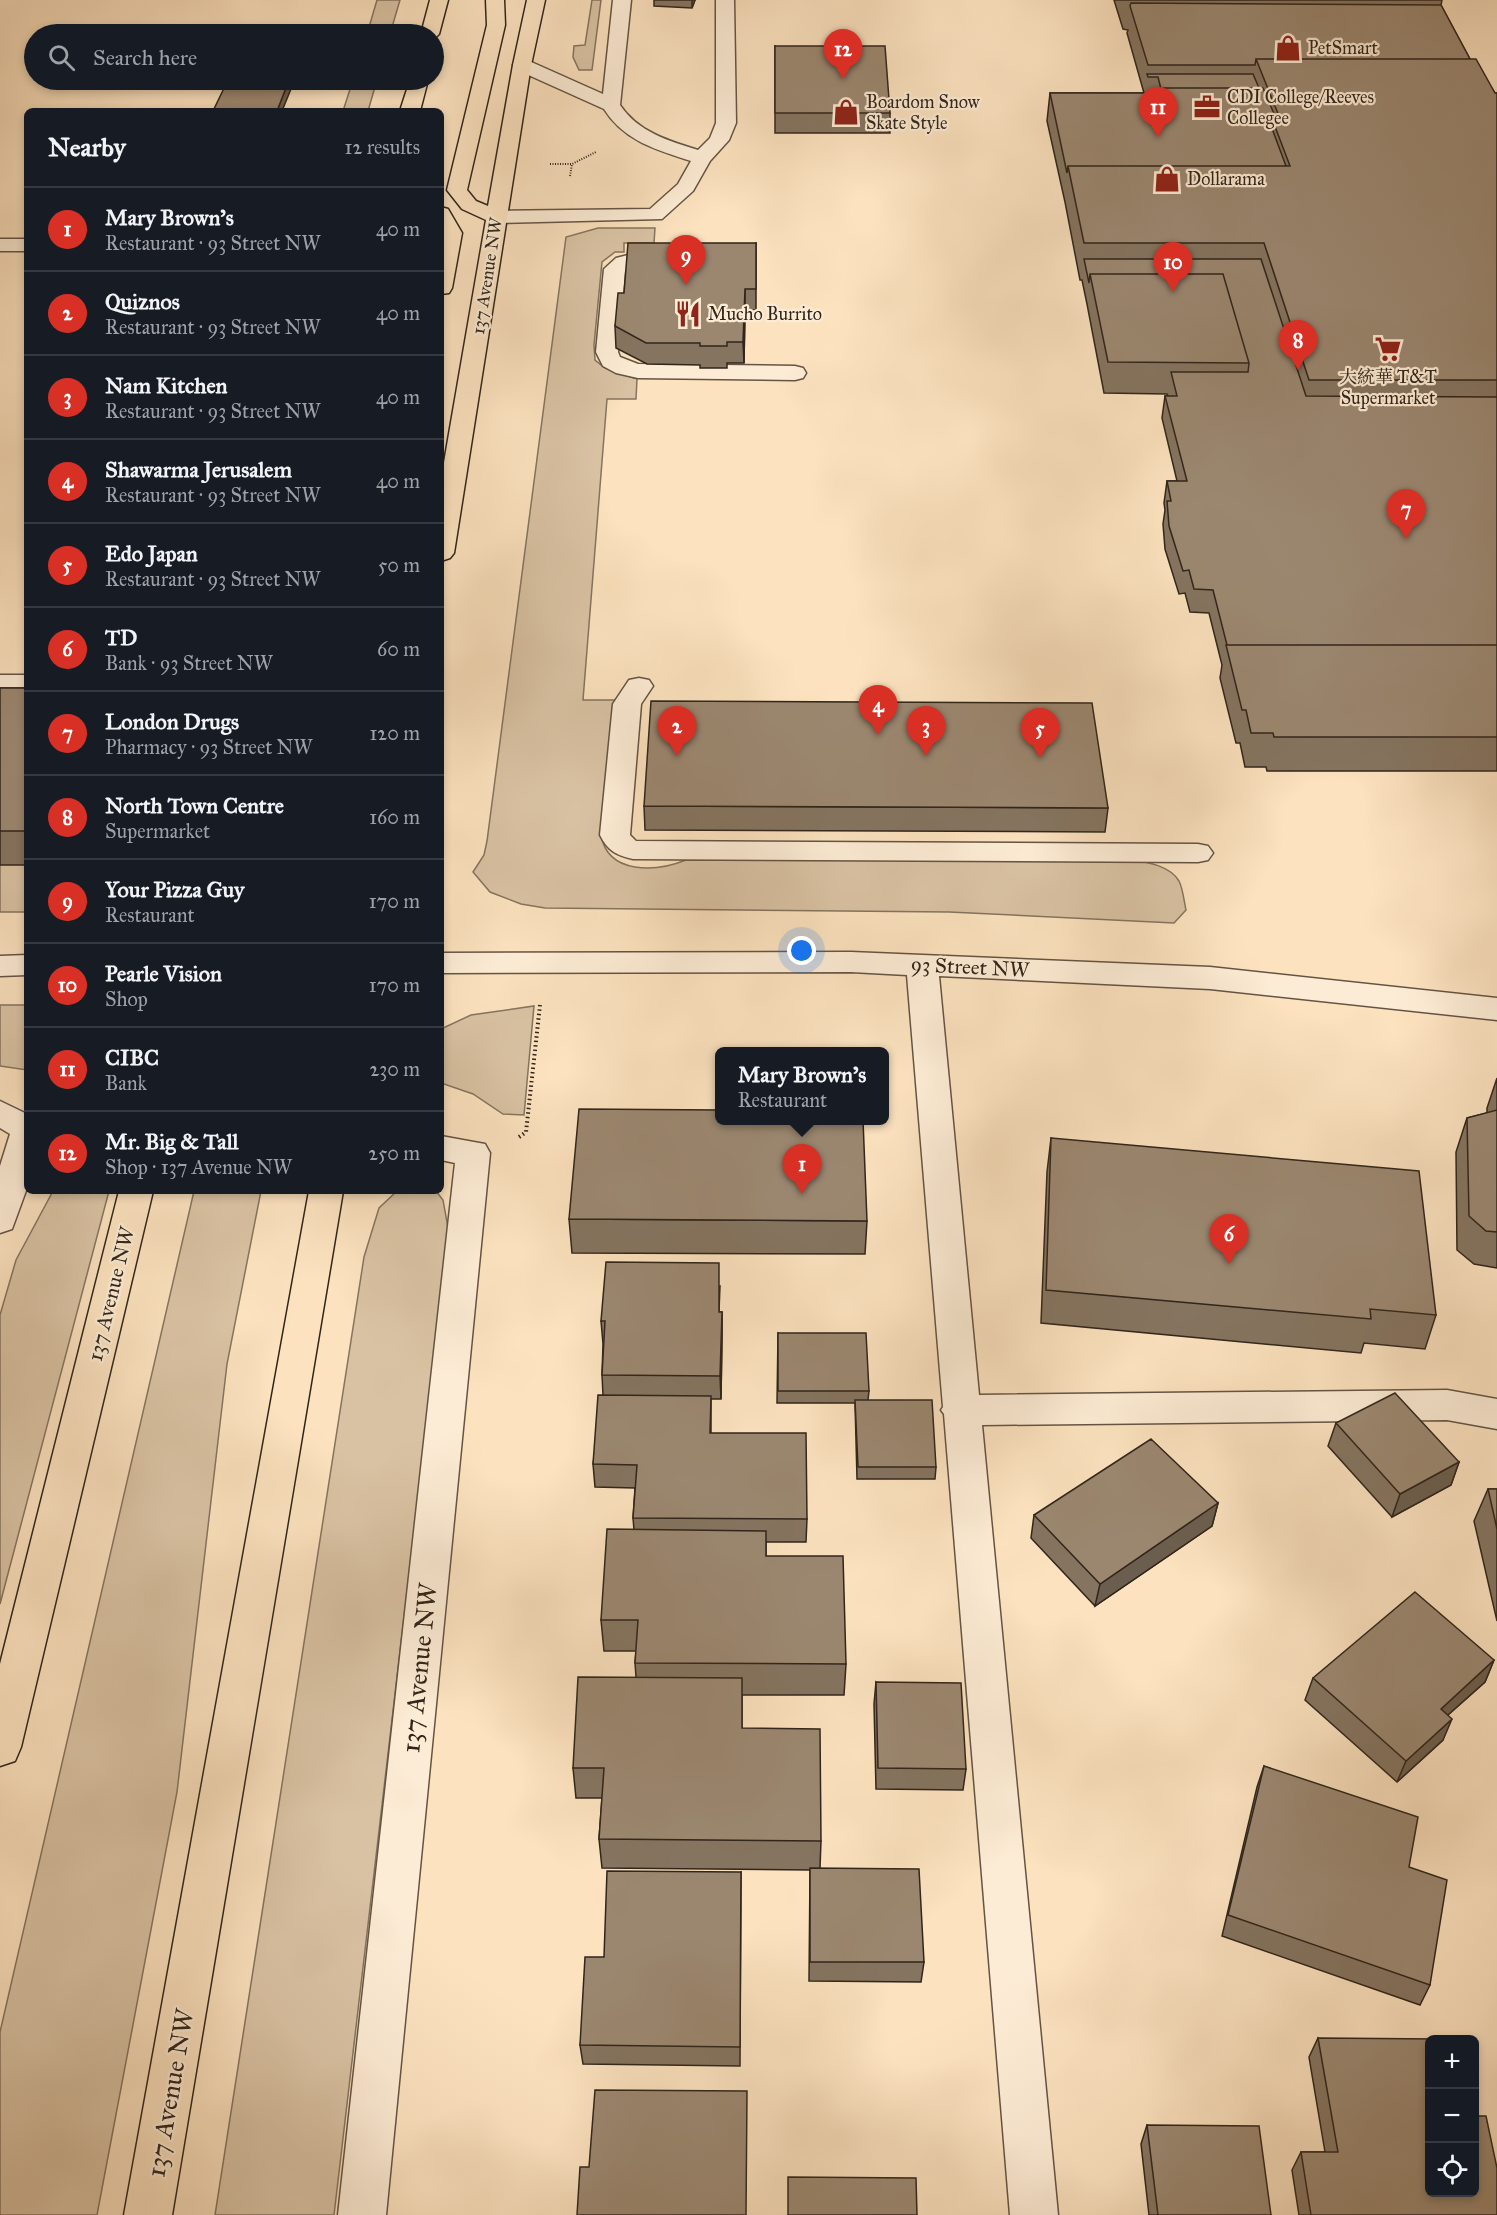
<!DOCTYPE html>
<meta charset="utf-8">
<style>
body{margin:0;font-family:"IM FELL Great Primer","Noto Serif SC",serif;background:#20242c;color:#f1f3f6}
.controls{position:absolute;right:18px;bottom:18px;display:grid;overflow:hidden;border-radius:9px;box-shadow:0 3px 9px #0003}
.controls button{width:54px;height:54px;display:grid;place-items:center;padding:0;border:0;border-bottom:2px solid #363941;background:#171b24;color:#f1f3f6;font:30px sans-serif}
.you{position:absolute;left:802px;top:951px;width:21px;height:21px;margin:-15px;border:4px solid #fff;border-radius:50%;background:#1a73e8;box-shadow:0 0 0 9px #1a73e833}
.badge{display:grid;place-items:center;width:39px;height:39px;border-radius:50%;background:#d93025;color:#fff;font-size:20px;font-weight:700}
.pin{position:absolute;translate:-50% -50px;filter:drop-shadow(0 2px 3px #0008)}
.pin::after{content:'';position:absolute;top:32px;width:21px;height:18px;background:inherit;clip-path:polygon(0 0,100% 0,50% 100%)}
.popup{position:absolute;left:715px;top:1047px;width:174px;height:78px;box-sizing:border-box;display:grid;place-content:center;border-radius:9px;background:#171b24;filter:drop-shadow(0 2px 4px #0005);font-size:20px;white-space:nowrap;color:#9ea1a6}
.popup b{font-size:22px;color:#f1f3f6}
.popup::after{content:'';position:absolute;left:50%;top:100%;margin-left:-12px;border:12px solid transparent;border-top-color:#171b24}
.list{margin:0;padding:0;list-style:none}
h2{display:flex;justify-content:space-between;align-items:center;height:78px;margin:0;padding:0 24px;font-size:26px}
h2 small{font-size:20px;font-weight:400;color:#9ea1a6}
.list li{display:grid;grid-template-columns:39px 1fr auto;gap:18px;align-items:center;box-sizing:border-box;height:84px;padding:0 24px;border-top:2px solid #363941}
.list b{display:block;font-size:22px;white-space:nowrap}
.list p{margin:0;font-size:20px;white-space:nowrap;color:#9ea1a6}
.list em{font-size:20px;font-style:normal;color:#9ea1a6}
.icon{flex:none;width:33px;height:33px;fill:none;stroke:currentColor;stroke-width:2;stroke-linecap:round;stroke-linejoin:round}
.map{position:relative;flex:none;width:1497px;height:2215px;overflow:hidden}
.search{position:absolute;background:#171b24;box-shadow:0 3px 9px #0003;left:24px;top:24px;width:420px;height:66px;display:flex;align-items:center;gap:15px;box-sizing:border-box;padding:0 21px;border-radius:33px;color:#9ea1a6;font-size:22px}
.panel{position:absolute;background:#171b24;box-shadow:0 3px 9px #0003;left:24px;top:108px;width:420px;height:1086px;border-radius:9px}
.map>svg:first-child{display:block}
.green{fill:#d9c2a3;stroke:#85745f;stroke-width:1.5}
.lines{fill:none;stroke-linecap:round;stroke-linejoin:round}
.minor-casing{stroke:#645444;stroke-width:3}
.major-casing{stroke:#31251b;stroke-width:3}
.path-far1{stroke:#31251b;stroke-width:2;stroke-dasharray:1 1.5;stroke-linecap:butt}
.path{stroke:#31251b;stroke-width:4;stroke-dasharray:1.5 3;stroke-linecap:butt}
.minor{fill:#fdecd5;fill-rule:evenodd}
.major{fill:#fce2bf;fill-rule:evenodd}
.wall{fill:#857460;stroke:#31251b;stroke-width:1.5}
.shaded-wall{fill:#6c5e4e;stroke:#31251b;stroke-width:1.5}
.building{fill:#9b8770;stroke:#31251b;stroke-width:1.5}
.labels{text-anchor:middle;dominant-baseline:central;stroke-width:4.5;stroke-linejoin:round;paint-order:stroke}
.far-poi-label{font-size:18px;fill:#31251b;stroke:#fdecd5;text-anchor:start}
.far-street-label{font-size:18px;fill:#31251b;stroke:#fdecd5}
.street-label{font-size:21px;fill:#31251b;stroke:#fdecd5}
.near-street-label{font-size:26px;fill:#31251b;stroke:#fdecd5}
</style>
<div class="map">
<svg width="1497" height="2215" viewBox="0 0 1497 2215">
<rect width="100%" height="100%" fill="#fce2bf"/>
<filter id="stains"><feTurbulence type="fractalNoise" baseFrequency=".00333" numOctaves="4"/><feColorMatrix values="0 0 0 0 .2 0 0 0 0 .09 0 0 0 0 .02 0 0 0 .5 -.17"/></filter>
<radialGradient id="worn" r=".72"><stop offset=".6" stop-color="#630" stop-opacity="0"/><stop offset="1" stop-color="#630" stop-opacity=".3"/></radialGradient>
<path class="green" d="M377 0H400L390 34H367Z
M592 0H601L592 70H579L573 57 574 46 585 45Z
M353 80H377L368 111H343Z
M598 228H655L654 243H624V252H615L602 262 594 345 595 360 605 368 637 379 636 399H607L583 700H618L601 835C608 875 656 872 686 860H1132C1148 862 1170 866 1179 881 1183 889 1184 901 1186 910L1174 923 949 912 545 908 521 904 490 892 473 872 484 855 487 841 566 237Z
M0 864H27V912H0Z
M0 1005H27V1070L0 1066Z
M534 1006 524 1115 503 1114 473 1094 441 1083V1029L471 1015Z
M53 1191H109L0 1604V1315L16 1260Z
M194 1191H261L227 1364 177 1792 97 2215H0V2032Z
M397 1191H436L443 1200 449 1233 334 2215H215L364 1257 379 1208Z"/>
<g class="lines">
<g class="minor-casing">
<path id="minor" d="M613 0H631L620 105C638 132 669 141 698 150L710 138 716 123V0H734L736 123 729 140 710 161 693 191 662 219 497 223 490 221 487 217 490 213 497 211 650 209 678 184 691 161C657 150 624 141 604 109L515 69 513 65 515 61H529L603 94Z
M0 239H27V251H0Z
M652 249 659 251 663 255 659 259 630 267 625 271 618 352 620 357 638 364 795 366 803 368 806 373 803 378 795 380 638 378 616 373 603 366 596 352 604 269 616 258Z
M0 675H27V691H0Z
M639 678 649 680 653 686 641 704 630 835 636 841 1198 844 1208 846 1213 853 1208 860 1198 862 633 859C616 855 608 851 600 835L613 704 629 680Z
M851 952 1210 967 1497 998V1020L1210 989 939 976 979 1395 1447 1390 1497 1399V1429L1447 1420 982 1425 1058 2215H1010L944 1414 941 1410 943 1407 907 975 851 972 441 973V953Z
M27 955V975L0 976V956Z
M0 1101 27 1114V1188L12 1229 0 1233V1166L10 1134 0 1128Z
M441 1136 485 1144 490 1153 386 2215H338L455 1163 441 1160Z"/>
</g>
<g class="major-casing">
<path id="major" d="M430 0H448L439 34 434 39V34H421Z
M486 0H504L505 25 467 190 476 201 488 206 513 65 527 0H545L531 65 454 553 450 558 441 561V480L486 220 462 209 447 190 487 25Z
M410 80H428L420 111H400Z
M441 207 448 209 462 233 452 288 449 293 441 294Z
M119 1191H153L21 1747 15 1761 0 1766V1664Z
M309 1191H343L172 2215H124Z"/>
</g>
<path class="path-far1" d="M550 164H572L596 152
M570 176 572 164"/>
<path class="path" d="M519 1137 526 1132 540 1005"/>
<use href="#minor" class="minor"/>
<use href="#major" class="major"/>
</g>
<path class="wall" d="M654 0H695L692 8 654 6Z
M1114 0H1442L1441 5 1470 59 1495 93H1497V771H1267L1266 767H1245L1240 743H1236L1220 678 1222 665 1209 613 1190 612 1185 593 1179 594 1165 549 1163 524 1165 510 1164 503 1167 481H1177L1162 418 1165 396H1168L1167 394 1104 393 1087 304 1082 280H1080L1065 202 1047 121 1050 93H1144L1127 33 1128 30 1123 29Z
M775 46 890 113V133H775Z
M756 243V310H745L744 363H727V368H700V365L647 364 616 348 615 326 624 293Z
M0 688H27V865H0Z
M644 806 1108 808 1105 832 645 830Z
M1497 1078V1268L1474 1264 1457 1250 1456 1152 1467 1118 1487 1113V1108Z
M1051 1138 1436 1315 1425 1349 1364 1343 1361 1353 1041 1323 1047 1172Z
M569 1219 867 1221 865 1254 572 1253Z
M720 1286 719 1312H722V1335L721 1399H711V1433L807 1519 806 1542H766V1556L846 1664 844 1695H742V1728L821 1841 820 1868 924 1962 921 1982 809 1981 810 1870 602 1868 599 1839 602 1798H576L573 1768 636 1677 635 1663 636 1651H604L601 1620 634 1530 633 1518 635 1488 595 1487 593 1464 603 1395 602 1375 603 1344 601 1321Z
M778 1333 869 1391 868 1400 936 1467 935 1479H857L855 1403H777Z
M1336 1423 1459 1462 1451 1485 1392 1517 1328 1446Z
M1488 1489H1497V1621L1474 1521Z
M1218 1503 1212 1526 1095 1606 1031 1538 1034 1515Z
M1494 1660 1485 1682 1448 1715 1443 1740 1397 1782 1305 1700 1313 1678Z
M876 1682 966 1769 963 1790 876 1789 874 1704Z
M1264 1766 1409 1867 1430 1985 1420 2005 1222 1936 1257 1787Z
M741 1872 740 2066 583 2064 580 2045 604 1957Z
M1318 2038 1430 2193 1497 2215H1299L1292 2170 1301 2152H1325L1309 2057Z
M1147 2125 1271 2215H1149L1141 2144Z"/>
<path class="shaded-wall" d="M692 0H695L692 8Z
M289 80H292L293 84 282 111H277Z
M745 289V310L744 363 743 342Z
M722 1312V1335L721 1399 720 1376Z
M1459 1462 1451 1485 1392 1517 1400 1494Z
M1218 1503 1212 1526 1095 1606 1100 1584Z
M1494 1660 1485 1682 1431 1730 1441 1709Z
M1452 1719 1443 1740 1397 1782 1406 1761Z"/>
<path class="building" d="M1131 3 1441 5 1470 59H1256L1255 65H1148L1130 6Z
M775 46H885L890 113H775Z
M1256 59H1476L1495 93H1497V380H1309L1264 243H1084L1068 166H1290L1271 116H1279Z
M1147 74H1253L1259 88H1164L1161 89 1158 77H1148Z
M228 80H289L277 111H213Z
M1164 88H1263L1275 116H1271L1270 123 1286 166H1068L1067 173 1050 93H1156Z
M628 243H756V289H745L743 342H727V346H700V343H646L615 326 618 293H624Z
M1084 259H1261L1306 396 1497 397V645H1227L1213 590 1194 589 1189 570 1183 571 1169 526 1167 501H1171L1167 481H1187L1165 396H1177L1171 372H1248L1249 363 1223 274H1090L1089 283Z
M1090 274H1223L1249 363 1108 362Z
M1226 645H1497V737H1274L1273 733H1251L1246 710H1242Z
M0 688H27V831H0Z
M651 701 1092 703 1108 808 644 806Z
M579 1109 720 1110V1120H863L867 1221 569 1219Z
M1497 1110V1232L1486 1231 1469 1216 1467 1118Z
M1051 1138 1419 1171 1436 1315 1370 1309 1371 1319 1046 1290Z
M606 1262 719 1263V1312H722L720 1376 602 1375 605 1321H601Z
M778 1333H866L869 1391H778Z
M1395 1393 1459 1462 1400 1494 1336 1423Z
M598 1395 711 1396 710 1433H806L807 1519 633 1518 637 1465 593 1464Z
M855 1400H932L936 1467H858Z
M1151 1439 1218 1503 1100 1584 1034 1515Z
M1488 1489H1497V1529Z
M607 1529 766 1531V1556H843L846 1664 635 1663 638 1620H601Z
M1415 1592 1494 1660 1441 1709 1452 1719 1406 1761 1313 1678Z
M578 1677 742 1678V1728L820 1729 821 1841 599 1839 604 1768H573Z
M876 1682 961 1683 966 1769 878 1768Z
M1264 1766 1418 1817 1409 1867 1447 1880 1430 1985 1228 1915Z
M810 1868 919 1869 924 1962H810Z
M607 1871 741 1872 740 2047 580 2045 585 1957H604Z
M1318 2038 1438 2039 1430 2040V2193H1474V2116H1486L1497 2168V2215H1311L1301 2152H1338Z
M595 2090 747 2091 746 2215H577L580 2167H589Z
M1147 2125 1259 2126 1271 2215H1158Z
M788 2177 916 2178 917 2215H788Z"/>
<defs>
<g id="shop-bare" transform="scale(2.07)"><path d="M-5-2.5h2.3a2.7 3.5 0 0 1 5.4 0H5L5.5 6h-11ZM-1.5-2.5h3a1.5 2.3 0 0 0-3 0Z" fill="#8f2418" stroke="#fdecd5" stroke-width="2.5" paint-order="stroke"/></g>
<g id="office-bare" transform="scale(2.07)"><path d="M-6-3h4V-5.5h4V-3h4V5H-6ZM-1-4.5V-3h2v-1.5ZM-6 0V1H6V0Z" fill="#8f2418" stroke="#fdecd5" stroke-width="2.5" paint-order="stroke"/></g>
<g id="restaurant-bare" transform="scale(2.07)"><path d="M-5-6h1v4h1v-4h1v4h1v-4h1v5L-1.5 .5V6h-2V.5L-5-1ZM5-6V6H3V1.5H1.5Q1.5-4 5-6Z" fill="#8f2418" stroke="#fdecd5" stroke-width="2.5" paint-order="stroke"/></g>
<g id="supermarket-bare" transform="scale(2.07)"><path d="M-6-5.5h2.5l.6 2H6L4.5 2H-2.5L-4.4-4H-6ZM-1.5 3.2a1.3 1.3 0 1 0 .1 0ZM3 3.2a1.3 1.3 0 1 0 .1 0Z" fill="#8f2418" stroke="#fdecd5" stroke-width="2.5" paint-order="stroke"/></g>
</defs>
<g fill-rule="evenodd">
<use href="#shop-bare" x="1288" y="48"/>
<use href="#office-bare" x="1207" y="107"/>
<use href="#shop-bare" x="846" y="112"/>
<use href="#shop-bare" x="1167" y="179"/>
<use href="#restaurant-bare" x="688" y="314"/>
<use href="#supermarket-bare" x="1388" y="349"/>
</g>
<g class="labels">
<g class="far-poi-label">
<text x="1308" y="48">PetSmart</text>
<text x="1227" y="97">CDI College/Reeves<tspan x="1227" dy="21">Collegee</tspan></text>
<text x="866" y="102">Boardom Snow<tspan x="866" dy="21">Skate Style</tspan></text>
<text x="1187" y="179">Dollarama</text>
<text x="708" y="314">Mucho Burrito</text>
<text x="1388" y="377" text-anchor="middle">大統華 T&amp;T<tspan x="1388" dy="21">Supermarket</tspan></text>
</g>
<g class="far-street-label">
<text transform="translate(487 276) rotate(-81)">137 Avenue NW</text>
</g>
<g class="street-label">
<text transform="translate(970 967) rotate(3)">93 Street NW</text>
<text transform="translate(111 1294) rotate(-76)">137 Avenue NW</text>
</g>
<g class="near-street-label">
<text transform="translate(419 1668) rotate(-84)">137 Avenue NW</text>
<text transform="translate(170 2093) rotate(-80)">137 Avenue NW</text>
</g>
</g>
<rect width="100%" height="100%" filter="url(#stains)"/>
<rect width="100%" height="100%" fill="url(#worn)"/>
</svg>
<div class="controls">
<button>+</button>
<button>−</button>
<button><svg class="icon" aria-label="locate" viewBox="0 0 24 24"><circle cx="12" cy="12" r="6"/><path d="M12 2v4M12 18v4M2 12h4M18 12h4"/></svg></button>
</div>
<div class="you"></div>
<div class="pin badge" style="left:802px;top:1194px">1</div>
<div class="popup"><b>Mary Brown's</b>Restaurant</div>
<div class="pin badge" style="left:677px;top:756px">2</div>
<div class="pin badge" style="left:926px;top:756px">3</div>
<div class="pin badge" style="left:878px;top:735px">4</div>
<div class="pin badge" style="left:1040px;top:758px">5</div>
<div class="pin badge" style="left:1229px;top:1264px">6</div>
<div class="pin badge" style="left:1406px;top:539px">7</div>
<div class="pin badge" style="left:1298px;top:370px">8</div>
<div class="pin badge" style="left:686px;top:285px">9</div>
<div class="pin badge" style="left:1173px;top:292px">10</div>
<div class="pin badge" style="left:1158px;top:137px">11</div>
<div class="pin badge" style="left:843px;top:79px">12</div>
<div class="search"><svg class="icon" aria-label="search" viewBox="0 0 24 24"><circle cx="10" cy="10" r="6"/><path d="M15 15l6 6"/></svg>Search here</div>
<section class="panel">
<h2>Nearby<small>12 results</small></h2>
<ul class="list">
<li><span class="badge">1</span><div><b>Mary Brown's</b><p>Restaurant · 93 Street NW</p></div><em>40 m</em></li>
<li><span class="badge">2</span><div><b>Quiznos</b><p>Restaurant · 93 Street NW</p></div><em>40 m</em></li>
<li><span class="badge">3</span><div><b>Nam Kitchen</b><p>Restaurant · 93 Street NW</p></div><em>40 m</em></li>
<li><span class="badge">4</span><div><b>Shawarma Jerusalem</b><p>Restaurant · 93 Street NW</p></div><em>40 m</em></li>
<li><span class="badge">5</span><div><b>Edo Japan</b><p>Restaurant · 93 Street NW</p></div><em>50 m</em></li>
<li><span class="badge">6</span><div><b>TD</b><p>Bank · 93 Street NW</p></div><em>60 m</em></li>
<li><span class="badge">7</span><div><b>London Drugs</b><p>Pharmacy · 93 Street NW</p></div><em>120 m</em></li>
<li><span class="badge">8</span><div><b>North Town Centre</b><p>Supermarket</p></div><em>160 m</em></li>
<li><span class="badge">9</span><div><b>Your Pizza Guy</b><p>Restaurant</p></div><em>170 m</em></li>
<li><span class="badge">10</span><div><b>Pearle Vision</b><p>Shop</p></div><em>170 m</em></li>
<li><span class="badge">11</span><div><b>CIBC</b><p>Bank</p></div><em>230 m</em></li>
<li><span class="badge">12</span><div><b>Mr. Big &amp; Tall</b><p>Shop · 137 Avenue NW</p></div><em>250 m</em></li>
</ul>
</section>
</div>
